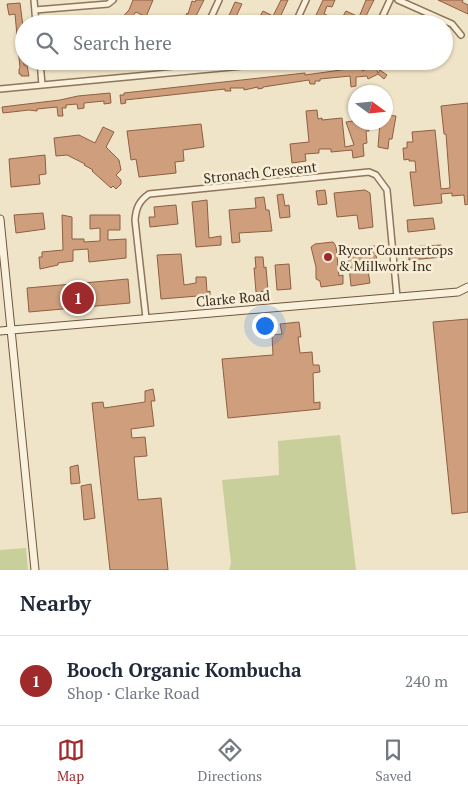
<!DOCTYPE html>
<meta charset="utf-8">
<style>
body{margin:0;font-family:"PT Serif",serif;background:#f2f2f3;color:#1f2937}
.compass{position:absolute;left:348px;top:85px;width:45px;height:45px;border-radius:50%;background:#fff;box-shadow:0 1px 4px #0004;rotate:105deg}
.you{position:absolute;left:264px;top:325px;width:18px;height:18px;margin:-12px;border:4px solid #fff;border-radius:50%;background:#1a73e8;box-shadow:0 0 0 8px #1a73e833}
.badge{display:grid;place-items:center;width:32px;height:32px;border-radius:50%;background:#9e2a2b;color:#fff;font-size:16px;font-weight:700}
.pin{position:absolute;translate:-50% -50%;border:2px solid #fff;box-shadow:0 1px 5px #0006}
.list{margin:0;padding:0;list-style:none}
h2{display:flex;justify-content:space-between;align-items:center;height:65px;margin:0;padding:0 20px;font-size:21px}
h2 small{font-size:16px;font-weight:400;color:#747a83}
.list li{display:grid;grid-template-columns:32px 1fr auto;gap:15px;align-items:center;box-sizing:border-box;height:90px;padding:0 20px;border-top:1px solid #e0e1e3}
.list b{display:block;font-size:19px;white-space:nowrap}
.list p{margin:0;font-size:16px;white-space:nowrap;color:#747a83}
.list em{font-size:16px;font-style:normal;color:#747a83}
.icon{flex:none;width:28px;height:28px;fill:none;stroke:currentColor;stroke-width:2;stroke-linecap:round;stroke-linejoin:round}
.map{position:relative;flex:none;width:468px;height:570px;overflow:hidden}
.search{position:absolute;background:#fff;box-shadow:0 1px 4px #0004;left:15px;right:15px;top:15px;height:55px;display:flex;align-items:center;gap:12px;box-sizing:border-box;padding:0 18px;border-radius:28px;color:#747a83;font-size:19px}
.sheet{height:155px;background:#fff}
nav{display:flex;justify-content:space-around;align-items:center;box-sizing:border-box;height:70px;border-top:1px solid #e0e1e3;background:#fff;font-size:14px;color:#747a83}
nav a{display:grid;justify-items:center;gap:2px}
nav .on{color:#9e2a2b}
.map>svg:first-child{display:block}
.green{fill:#c9cf9b}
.building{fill:#cf9f7d;stroke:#8d5f41}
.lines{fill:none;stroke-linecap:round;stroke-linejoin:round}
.street-casing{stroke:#8d765c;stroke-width:8}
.secondary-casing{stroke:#6f573f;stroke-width:9}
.street{stroke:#faf1dc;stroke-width:5}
.secondary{stroke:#faf1dc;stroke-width:7}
.poi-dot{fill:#9e2a2b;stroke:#f7eed8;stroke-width:2}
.labels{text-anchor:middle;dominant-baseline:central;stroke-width:5;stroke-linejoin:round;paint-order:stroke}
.street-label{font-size:14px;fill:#3d2e20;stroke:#f7eed8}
.poi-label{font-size:14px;fill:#3d2e20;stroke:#f7eed8;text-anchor:start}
</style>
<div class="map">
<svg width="468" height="570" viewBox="0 0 468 570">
<rect width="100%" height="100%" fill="#f0e4c8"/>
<path class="green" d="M340 435 356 570H229L231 563 222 480 279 475 278 441Z
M26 548 28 570H0V550Z"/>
<path class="building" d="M133 0H153L146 17 136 12 130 19 132 21 129 24H96V20L116 18 117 23 129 10Z
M196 0H204L192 24H185L187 18 185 17 187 13 188 14 192 1 195 2Z
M281 0H288L277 24H270L271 21 260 16 263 11 273 16Z
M323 0H335L332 7 327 6 324 14 336 19 334 24 322 19 320 24H312Z
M366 0H374L362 24H354L355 21 343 16 346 11 359 17Z
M438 0H463L462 2 468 5V14Z
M235 2 242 4 233 23 227 20Z
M20 3 24 34V65H27L29 76H21V74H19V69L20 68 15 14 9 15 7 4Z
M375 66 378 73 380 70 387 75 384 79 378 74 368 79 367 76 356 77V86L351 87 350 76 320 79V81H315V84H310L309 80 263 87V88L258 89V87L244 90V88H230L231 91H225V89L125 100 126 103 121 104 120 95H124V93L305 73V75L348 69H362V71Z
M110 93 111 103 104 104V101L84 103V108L78 109 77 104 66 105V108H62L63 116H58L57 107 37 109V111L29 110 3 113 2 107 60 100 78 96Z
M468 103V204L465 205 464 195 452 196V193L441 194 442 203 414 206 410 172H416L415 161H409V159L404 160 403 148H407V142H413L412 132 435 130 441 189 450 188 446 134H444L441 106Z
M356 108V122H369V131H366L367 143 363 144 364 156 353 158 352 150 331 152V149H319V153L305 154 306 161 292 163 290 144 309 142 306 111 317 110 318 119 322 118V120L342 118 345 147 354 145 346 122 353 121 351 109Z
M386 115 396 116 392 139H389L388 149 378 147 380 122H386Z
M201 124 204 147 183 150 184 161 175 162 176 173 139 177 136 159 131 160 127 131Z
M103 127 114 132 106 147 119 160 121 170 116 175 121 180V184L116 189 113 186 111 188 92 171 93 170 84 165 85 164 67 155 56 156 54 138 79 135 95 143Z
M45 155 46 174 39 175 40 184 11 187 9 159Z
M325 190 327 204 318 205 316 191Z
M365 190 370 193 373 227 359 229 357 215 337 217 334 193Z
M283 194 285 206 289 205 290 217 280 218 277 195Z
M264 197 266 210H269L272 231 239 233 240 242 232 243 229 210 256 208 255 198Z
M207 200 209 238 221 236V245L196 247 192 202Z
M176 205 178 224 150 227 149 217H155L154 207Z
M43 213 45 229 16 233 14 215Z
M62 215 72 217V239H84V242L100 241V228L90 229V215H120V230H108V240L126 239V258L89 262 88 249 73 250V261L58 263V265L40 269 39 257H42V252L63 250Z
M433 218 435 229 408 232 407 220Z
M333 242 336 246 339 276 343 275V284L321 287 320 281 316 279V267L311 247 315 244Z
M441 245 443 257 409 260 408 247Z
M375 246 377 263 381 262V270H368L370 283 351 286 347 248Z
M181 254 184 285 196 283V277H206L207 292 210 291V295L161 299 157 255Z
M255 257H263L264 268 266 267 268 291 256 292 254 268H256Z
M289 264 291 289 277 290 275 265Z
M128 279 130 303 29 312 27 288Z
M468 319V512L452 514 433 322Z
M299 322 301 337H298L300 353 312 352 313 365H319L320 372 313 373 314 403 320 402V409L228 418 222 359 273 355 272 335 282 334 280 324Z
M153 389 155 401H151L154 426 131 429 132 438 145 437 147 456 134 457 138 500 161 498 168 570H110L92 403 103 402 104 408 145 402V391Z
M78 465 80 483 71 484 70 467Z
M91 484 95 518 84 520 81 486Z"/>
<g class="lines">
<g class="street-casing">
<path id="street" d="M34 0 36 24
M398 0 452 24 461 35
M35 10 108 4 113 0
M208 24 219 0
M295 24 306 0
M379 24 390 0
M40 61 42 85
M0 89 295 61
M146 318 135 220C136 208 139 201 149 194L369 172 376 175 387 190 397 297"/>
</g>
<g class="secondary-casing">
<path id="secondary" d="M0 219 35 570
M0 331 458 292 468 287"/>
</g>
<use href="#street" class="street"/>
<use href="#secondary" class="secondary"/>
</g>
<circle class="poi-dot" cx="328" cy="257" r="5"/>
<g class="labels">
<g class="street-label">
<text transform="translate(260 172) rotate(-6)">Stronach Crescent</text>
<text transform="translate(233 298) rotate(-5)">Clarke Road</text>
</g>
<g class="poi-label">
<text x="338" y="249">Rycor Countertops<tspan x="338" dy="16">&amp; Millwork Inc</tspan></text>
</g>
</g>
</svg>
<svg class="compass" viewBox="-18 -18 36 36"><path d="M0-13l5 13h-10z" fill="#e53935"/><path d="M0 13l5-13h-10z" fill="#747a83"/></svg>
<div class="you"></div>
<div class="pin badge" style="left:78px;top:298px">1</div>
<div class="search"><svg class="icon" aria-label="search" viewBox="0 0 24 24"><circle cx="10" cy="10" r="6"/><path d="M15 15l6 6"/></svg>Search here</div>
</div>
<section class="sheet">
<h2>Nearby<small></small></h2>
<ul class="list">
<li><span class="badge">1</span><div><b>Booch Organic Kombucha</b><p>Shop · Clarke Road</p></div><em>240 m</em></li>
</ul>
</section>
<nav>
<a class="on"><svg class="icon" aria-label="map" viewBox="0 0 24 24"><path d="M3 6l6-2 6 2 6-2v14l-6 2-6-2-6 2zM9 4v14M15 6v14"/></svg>Map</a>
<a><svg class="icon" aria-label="directions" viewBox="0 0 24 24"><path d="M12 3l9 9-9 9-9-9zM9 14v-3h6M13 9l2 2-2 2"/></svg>Directions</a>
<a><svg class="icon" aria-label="saved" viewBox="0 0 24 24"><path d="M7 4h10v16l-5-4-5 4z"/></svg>Saved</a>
</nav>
